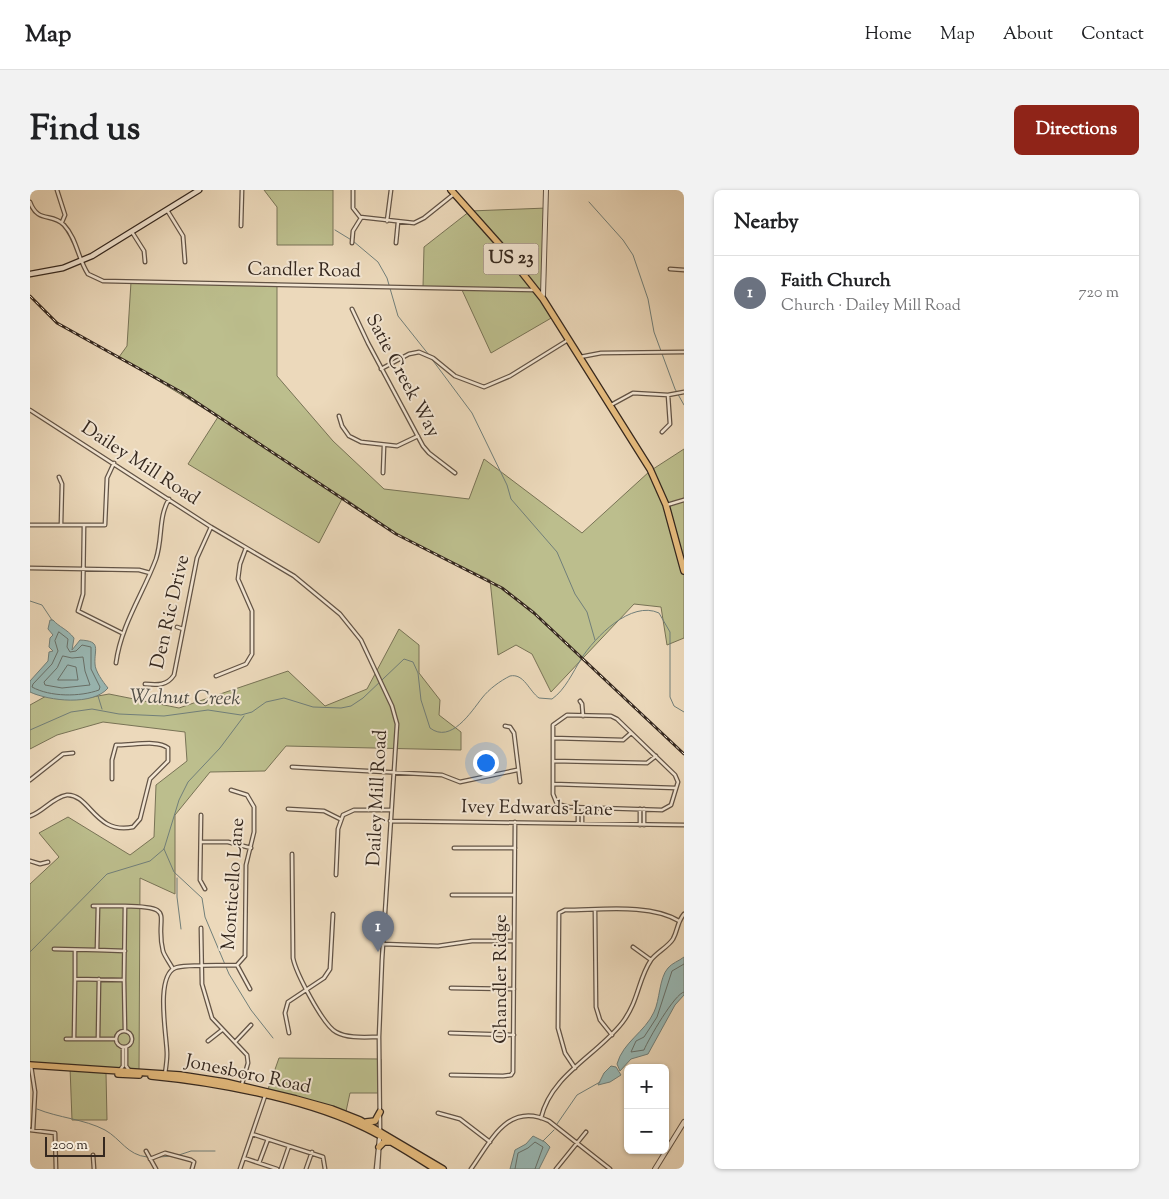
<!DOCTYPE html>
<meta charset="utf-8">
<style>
body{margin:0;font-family:"Sorts Mill Goudy",serif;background:#f2f2f2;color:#202124}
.controls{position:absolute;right:15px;bottom:15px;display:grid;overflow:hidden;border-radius:8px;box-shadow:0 1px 4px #0004}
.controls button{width:45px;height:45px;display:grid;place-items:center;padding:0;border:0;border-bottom:1px solid #e0e0e0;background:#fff;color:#202124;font:25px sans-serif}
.scale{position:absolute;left:15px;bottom:12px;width:60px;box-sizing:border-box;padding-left:5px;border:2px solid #35281f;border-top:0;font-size:14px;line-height:18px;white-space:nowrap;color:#35281f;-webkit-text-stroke:4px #f3e6d3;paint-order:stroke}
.you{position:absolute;left:455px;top:572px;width:18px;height:18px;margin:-12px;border:4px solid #fff;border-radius:50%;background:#1a73e8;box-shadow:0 0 0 8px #1a73e833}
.badge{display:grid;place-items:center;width:32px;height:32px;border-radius:50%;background:#8f2418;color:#fff;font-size:16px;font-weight:700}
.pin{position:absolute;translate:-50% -41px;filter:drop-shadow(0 1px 2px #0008)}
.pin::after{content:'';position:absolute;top:26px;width:18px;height:15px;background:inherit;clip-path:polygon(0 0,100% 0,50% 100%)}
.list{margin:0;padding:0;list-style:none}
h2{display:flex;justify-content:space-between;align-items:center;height:65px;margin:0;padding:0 20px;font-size:21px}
h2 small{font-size:16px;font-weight:400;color:#757577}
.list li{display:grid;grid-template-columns:32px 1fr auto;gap:15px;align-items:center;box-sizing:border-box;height:75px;padding:0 20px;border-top:1px solid #e0e0e0}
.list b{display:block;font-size:19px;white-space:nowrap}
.list p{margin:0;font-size:16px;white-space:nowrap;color:#757577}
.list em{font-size:16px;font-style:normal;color:#757577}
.map{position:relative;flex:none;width:654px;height:979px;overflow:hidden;border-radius:8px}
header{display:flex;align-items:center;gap:30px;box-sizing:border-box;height:70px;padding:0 25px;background:#fff;border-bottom:1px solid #e0e0e0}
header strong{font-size:24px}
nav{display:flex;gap:28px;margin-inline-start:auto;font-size:18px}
.intro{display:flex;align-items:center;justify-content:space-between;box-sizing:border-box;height:120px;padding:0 30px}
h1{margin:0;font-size:35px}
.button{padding:12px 22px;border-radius:8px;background:#8f2418;color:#fff;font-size:18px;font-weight:700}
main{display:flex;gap:30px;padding:0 30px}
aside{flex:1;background:#fff;border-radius:8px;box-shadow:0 1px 4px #0004}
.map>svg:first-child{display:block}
.green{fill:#bcbe8d;stroke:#787356}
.water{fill:#99b9b6;stroke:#717f7a}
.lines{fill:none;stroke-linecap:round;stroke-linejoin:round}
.shore{stroke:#67706a;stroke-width:1}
.stream{stroke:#717f7a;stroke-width:1}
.minor-casing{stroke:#635446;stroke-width:5}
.tertiary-casing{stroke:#635446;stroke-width:6}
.secondary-casing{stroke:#35281f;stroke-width:7}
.primary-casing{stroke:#35281f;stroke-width:8}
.minor{stroke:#f3e6d3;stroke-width:2.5}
.tertiary{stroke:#f3e6d3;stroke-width:4}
.secondary{stroke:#f3e6d3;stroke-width:4.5}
.primary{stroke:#e6bc7e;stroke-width:5.5}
.rail-casing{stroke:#35281f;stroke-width:3}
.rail{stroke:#f3e6d3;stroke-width:1;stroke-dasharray:4;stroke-linecap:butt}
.labels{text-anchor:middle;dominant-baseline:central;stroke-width:4;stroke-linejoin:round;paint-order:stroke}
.shield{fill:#f3e6d3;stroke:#6e6155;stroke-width:1}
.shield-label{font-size:18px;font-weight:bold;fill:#35281f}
.street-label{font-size:19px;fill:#35281f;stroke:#f3e6d3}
.water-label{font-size:20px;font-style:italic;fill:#4e4c45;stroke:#f3e6d3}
</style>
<header>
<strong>Map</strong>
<nav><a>Home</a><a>Map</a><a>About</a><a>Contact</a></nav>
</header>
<div class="intro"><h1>Find us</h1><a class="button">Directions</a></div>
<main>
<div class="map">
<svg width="654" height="979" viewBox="0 0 654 979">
<rect width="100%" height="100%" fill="#ecd9bb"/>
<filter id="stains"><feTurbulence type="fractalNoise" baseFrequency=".004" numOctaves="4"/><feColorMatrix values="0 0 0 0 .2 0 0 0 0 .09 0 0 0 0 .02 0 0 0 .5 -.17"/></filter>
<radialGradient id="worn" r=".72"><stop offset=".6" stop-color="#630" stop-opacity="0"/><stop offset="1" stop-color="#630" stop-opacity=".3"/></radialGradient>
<path class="green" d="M234 0H303V55H247V17Z
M517 18 515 113 523 127 461 163 432 100 393 97 394 57 440 21Z
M101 92 247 93V186L303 251 354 299 439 309 454 269 552 343 620 281 654 259V366H650L654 382V448L637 455 631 417 604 414 521 502 502 464 486 455 468 465 460 390 371 347 313 307 289 353 158 274 188 227 89 167 97 156Z
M369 439 389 455V483L410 510 409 525 431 542V560L256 556 235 581 180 582 145 625V704L110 688 109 884 76 883 77 930H42L40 877 0 878V694L29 667 9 643 38 627 100 665 124 647 126 595 157 571 155 542 73 532 27 545 0 559V515L18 505 57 508 79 504 149 518 258 481 295 516 337 499Z
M249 868 351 869V903H320L315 926 236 905Z"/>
<path class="water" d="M20 430H23C29 437 37 439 44 448L42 460 50 450C72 451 64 459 65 474 65 481 73 492 78 498 63 516 19 511 0 502V491L18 471 19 462 23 461 19 457 20 448 23 445 18 439Z
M654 767V805L645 815 618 864 601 869 590 881 587 874C593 852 615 842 624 822 630 810 629 788 638 778 642 773 649 771 654 767Z
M581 876 586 877 591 885 580 892 568 895 574 883Z
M503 946 515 952 520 957 509 979H480L485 960 496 954Z"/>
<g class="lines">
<path class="shore" d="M29 442 38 449 37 457 40 462 46 461 52 455 61 457V479L70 497 69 500C50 507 20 507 2 497L3 494 22 474 28 461 25 451Z
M33 466 42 468 53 467 55 481 60 495 32 498 15 495 14 492 27 478Z
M38 475 46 477 48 490H28Z
M654 774 642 781 627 827 614 847 606 851 601 862 614 860C618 850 645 803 654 802
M485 979 488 963 498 958 505 952 513 957 505 979"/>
<path class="stream" d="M559 12 593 50 603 65 618 109 624 142 645 199 654 215
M305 40 323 51 348 72 357 88 368 126 399 165
M401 168 442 223 477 295 481 309 527 362 545 404 557 422 565 450
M0 411 12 415 22 430
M68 506 72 519
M0 540 41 522 62 519 89 524 134 526 178 520 211 525 222 522 236 512 254 508 283 517 311 518 321 516 333 508 374 469 383 472 388 483 391 510 400 538C421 554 441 522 452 508 459 499 470 491 480 486 494 483 499 501 509 508L522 509C535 500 543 482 551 469 565 447 601 410 629 423L640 442V507L644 516 654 522
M134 659 144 682 172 708 175 727 199 784 221 820 243 848
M147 688V707L151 739
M0 762 77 684 120 671 134 659 149 610 158 592 190 558 214 526
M7 919C29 928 54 929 75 940 91 949 97 965 117 967
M527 934 547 905 570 892
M513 951 524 940
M146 966 161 961H185
M129 967 142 966"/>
<g class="minor-casing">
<path id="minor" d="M27 0 35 25 32 32
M323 0V18L330 27 384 33 394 28 424 4
M0 12C8 34 22 22 34 35 47 49 48 69 58 84L73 91 505 100
M137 20 153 46 155 72
M357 31 361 0
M211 36 212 0
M102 42 114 61 115 72
M322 53 323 41 331 28
M366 53 368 32
M640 79 654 80
M322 119 338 153 393 256 399 263 425 283
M550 167 571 163 654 162
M351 179 379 164 389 162 403 168 425 186 454 197 480 186 538 150
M581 215 603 203 638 205 654 202
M0 220 181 337 264 386 310 424 331 450 362 516 367 534 352 770 349 847 350 940
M309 226 312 236 319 246 331 252 367 256 388 246
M632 242 640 234 638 205
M353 283 354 256
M29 287 32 294 31 335
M637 315 654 310
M0 335H75L77 288 84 273
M54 336 53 404 48 421 92 443
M0 378 109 380 120 383
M147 437 153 439
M86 473C91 435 113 404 126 369 133 348 128 328 139 309
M186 486 216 474 222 464V421L208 389 210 374 216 358
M115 494C127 495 137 496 144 485L167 368 181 337
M550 511 552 514 553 526
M537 525 581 526 587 529 645 585 648 592 641 615 632 620 539 617 527 614 523 604V535Z
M475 536 480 537 484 543 490 592
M523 548 593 550 601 543
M523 571 617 573 626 566
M262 577 412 585 430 592 487 580
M0 590 33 564 43 563
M523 594 646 598
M258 619 294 621 310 629
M171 625 170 690 175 699
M0 626C13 622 23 607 37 605 60 604 65 645 103 637L110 629 120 589 138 571V558C127 549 100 556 86 555L82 570V589
M360 631 654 635
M548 633V617
M552 633V618
M610 635V619
M614 635V619
M171 652H198L221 658
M424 658H485
M262 664 263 768C266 783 293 835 306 842 318 849 337 847 349 847
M0 671 10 674 18 672
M306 685 308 639 313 625 324 620H360
M422 705H484
M63 716H95L94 790
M68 716 67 760 95 761
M95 716C149 717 124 725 133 761 135 767 140 773 143 779
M565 720 566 817 570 830 582 845
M171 738 172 794 182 828 217 865 218 873 212 894
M353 754 408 756 442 751H484
M603 757 621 770
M24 759 67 760
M45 760V789
M207 775 220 799
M421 798 484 799
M86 849a8 8 0 1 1 16 0a8 8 0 1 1-16 0Z
M259 843 255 823 258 812 294 788 300 779 303 724
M420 843 484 845
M36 849H44
M68 849 69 789
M86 849H44L45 789 94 790 95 841
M178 851 192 840
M205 852 221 835
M96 857V876L99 880
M1 876 5 902 3 940
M545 878 535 863 528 838 529 723 535 720C569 720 620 713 649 731
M90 880 93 876V857
M135 884C136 877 137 871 137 864 137 847 125 787 145 778 155 774 193 776 207 775L215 766 216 675 224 642V617L217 605 201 600
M421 885 473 886 481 885 483 882 485 632
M408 923 430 929 460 952
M511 928C521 885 566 866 592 833 609 811 608 789 621 770 627 762 638 757 643 749 648 740 647 732 654 724
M0 940 25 943 26 979
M222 944 293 967 295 979
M116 961 126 979
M63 965 64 979
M214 968 247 979
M120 969 135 963 161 970 164 972 162 979
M229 973 238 949
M210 979 235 906
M251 979 259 956
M276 979 282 962
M346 979 349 949
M348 979 350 946
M441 979C461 951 478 911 519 931L580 979
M526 979 556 942"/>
</g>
<g class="tertiary-casing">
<path id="tertiary" d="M513 105 516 0
M625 979 654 932"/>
</g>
<g class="secondary-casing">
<path id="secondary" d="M0 84 33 78 62 66 169 0"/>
</g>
<g class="primary-casing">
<path id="primary" d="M421 0 470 55 513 109 620 279 636 315 654 381
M0 875 150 885 195 892 266 909 302 919 330 930 413 979
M88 884 109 885
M121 886C184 892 271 908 329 935 356 947 380 963 405 979
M336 932 345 931 350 922
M349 957 354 952H361"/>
</g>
<use href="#minor" class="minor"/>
<use href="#tertiary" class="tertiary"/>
<use href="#secondary" class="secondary"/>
<use href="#primary" class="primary"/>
<g class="rail-casing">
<path id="rail" d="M0 106 27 133 151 202 366 344 472 398 504 423 654 564"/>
</g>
<use href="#rail" class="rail"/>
</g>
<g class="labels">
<rect class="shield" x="453.5" y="53.5" width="55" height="31" rx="4"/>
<g class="shield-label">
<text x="481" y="69">US 23</text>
</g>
<g class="street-label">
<text transform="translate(274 81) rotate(1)">Candler Road</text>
<text transform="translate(372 186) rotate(62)">Satie Creek Way</text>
<text transform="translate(110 274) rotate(33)">Dailey Mill Road</text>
<text transform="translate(141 422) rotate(-77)">Den Ric Drive</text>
<text transform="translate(348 608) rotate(-87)">Dailey Mill Road</text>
<text transform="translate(507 619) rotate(1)">Ivey Edwards Lane</text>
<text transform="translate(204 694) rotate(-86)">Monticello Lane</text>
<text transform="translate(471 789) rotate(-90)">Chandler Ridge</text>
<text transform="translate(218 885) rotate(12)">Jonesboro Road</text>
</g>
<g class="water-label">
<text transform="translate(155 509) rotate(1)">Walnut Creek</text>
</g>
</g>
<rect width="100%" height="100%" filter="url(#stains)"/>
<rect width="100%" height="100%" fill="url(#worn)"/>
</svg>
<div class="controls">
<button>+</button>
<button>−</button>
</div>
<div class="scale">200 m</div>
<div class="you"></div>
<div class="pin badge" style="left:348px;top:762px;background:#6b7280">1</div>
</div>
<aside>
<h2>Nearby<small></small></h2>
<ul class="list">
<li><span class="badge" style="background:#6b7280">1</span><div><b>Faith Church</b><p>Church · Dailey Mill Road</p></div><em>720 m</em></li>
</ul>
</aside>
</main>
